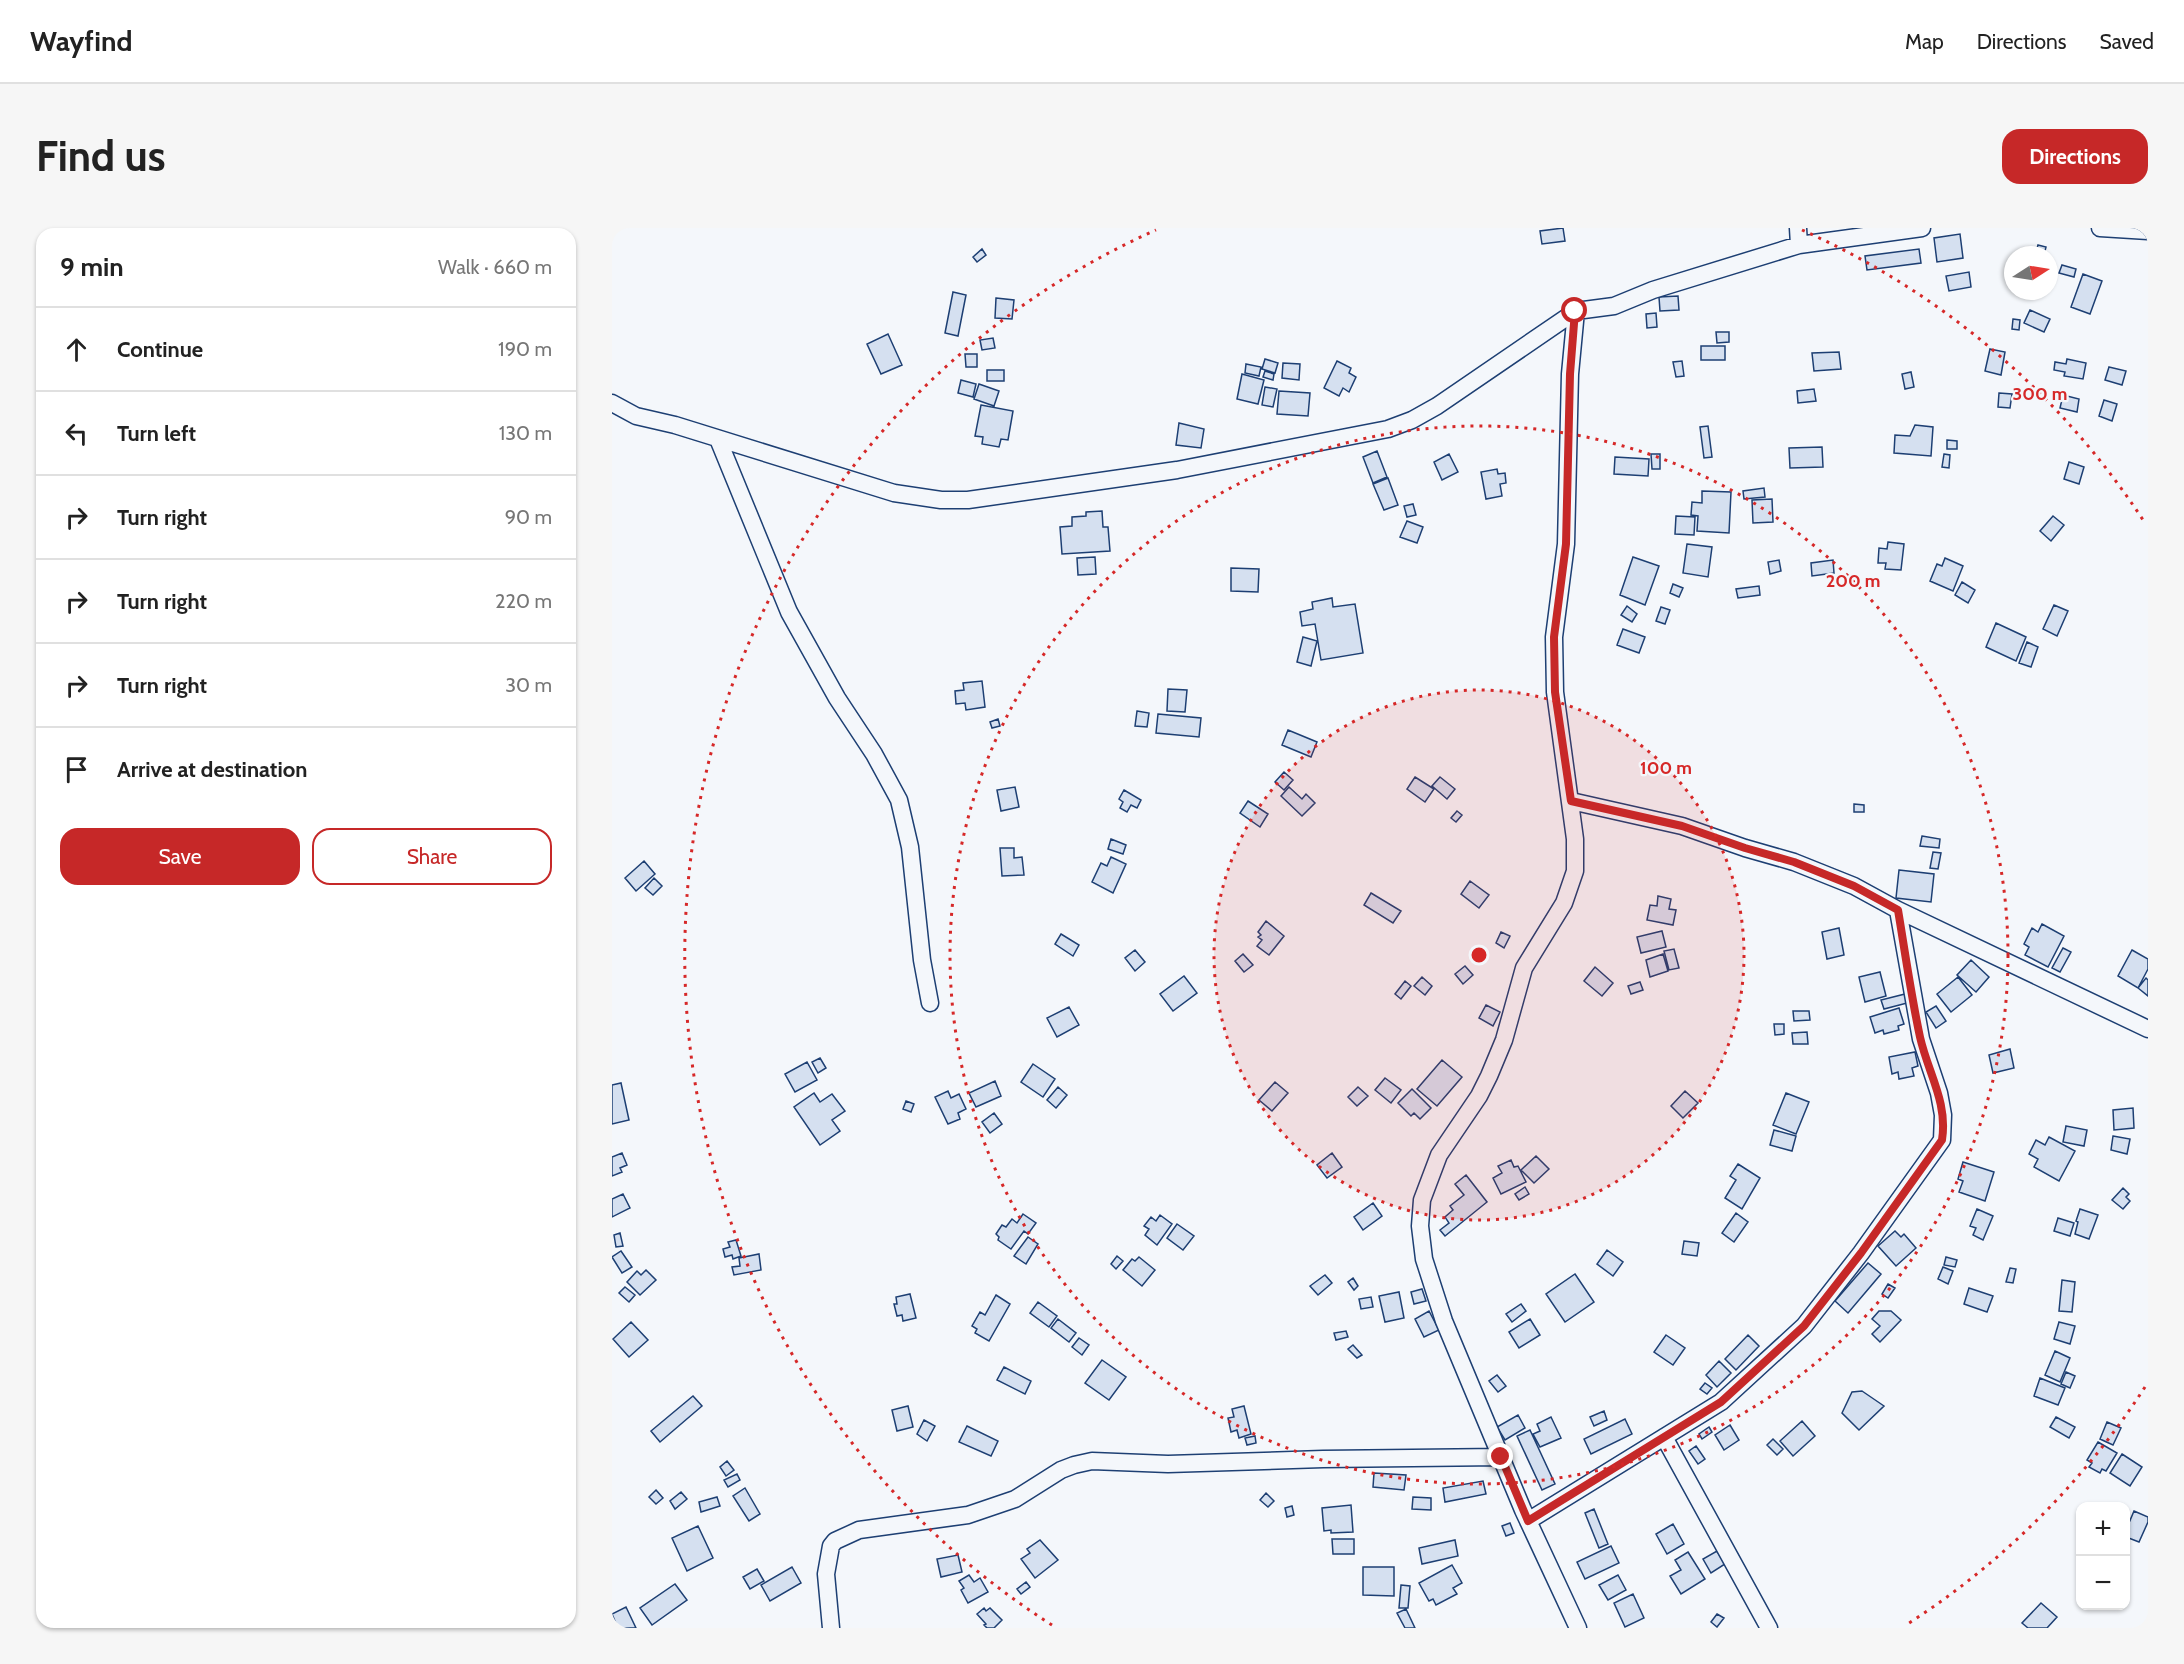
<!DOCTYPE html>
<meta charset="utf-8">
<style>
body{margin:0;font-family:Cabin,sans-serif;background:#f6f6f6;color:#222}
.controls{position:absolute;right:18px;bottom:18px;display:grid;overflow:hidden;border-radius:12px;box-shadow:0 2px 4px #0004}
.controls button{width:54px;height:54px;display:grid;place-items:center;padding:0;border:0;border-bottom:2px solid #e0e0e0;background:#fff;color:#222;font:30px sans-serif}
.compass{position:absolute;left:1392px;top:18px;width:54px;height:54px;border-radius:50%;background:#fff;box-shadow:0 2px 4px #0004;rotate:78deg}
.stop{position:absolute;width:18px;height:18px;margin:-14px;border:4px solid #c62828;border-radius:50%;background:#fff}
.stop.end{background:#c62828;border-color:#fff;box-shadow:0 2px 6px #0008}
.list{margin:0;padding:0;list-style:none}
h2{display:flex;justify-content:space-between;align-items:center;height:78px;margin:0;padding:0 24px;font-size:26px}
h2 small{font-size:20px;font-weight:400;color:#767676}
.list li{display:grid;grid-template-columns:39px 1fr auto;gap:18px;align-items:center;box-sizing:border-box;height:84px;padding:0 24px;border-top:2px solid #e0e0e0}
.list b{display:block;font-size:22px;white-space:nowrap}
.list em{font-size:20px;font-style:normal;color:#767676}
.actions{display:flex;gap:12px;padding:18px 24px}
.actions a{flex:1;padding:14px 0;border:2px solid #c62828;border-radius:18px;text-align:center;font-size:21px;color:#c62828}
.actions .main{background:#c62828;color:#fff}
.icon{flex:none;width:33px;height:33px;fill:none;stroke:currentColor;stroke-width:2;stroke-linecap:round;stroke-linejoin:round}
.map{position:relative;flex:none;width:1536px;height:1400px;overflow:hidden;border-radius:18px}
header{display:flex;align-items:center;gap:36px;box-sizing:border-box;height:84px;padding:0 30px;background:#fff;border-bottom:2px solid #e0e0e0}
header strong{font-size:28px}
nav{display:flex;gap:33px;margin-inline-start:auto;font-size:21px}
.intro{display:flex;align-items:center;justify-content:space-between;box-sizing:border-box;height:144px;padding:0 36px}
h1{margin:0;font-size:42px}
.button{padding:15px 27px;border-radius:18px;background:#c62828;color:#fff;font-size:21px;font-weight:700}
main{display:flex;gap:36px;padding:0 36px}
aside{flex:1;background:#fff;border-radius:18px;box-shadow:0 2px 4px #0004}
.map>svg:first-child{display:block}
.building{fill:#d5e0f0;stroke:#1d3f73;stroke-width:1.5}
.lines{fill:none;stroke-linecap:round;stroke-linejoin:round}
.minor-casing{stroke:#1d3f73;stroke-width:19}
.minor{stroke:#f4f7fb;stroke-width:16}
.route{stroke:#c62828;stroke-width:8}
.ring{fill:none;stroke:#d62828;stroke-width:3;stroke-dasharray:3 6}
.centre{fill:#d62828;stroke:#f4f7fb;stroke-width:3}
.ring-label{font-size:18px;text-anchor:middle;font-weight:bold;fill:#d62828;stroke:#f4f7fb;stroke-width:4.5;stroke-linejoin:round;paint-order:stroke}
</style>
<header>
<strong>Wayfind</strong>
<nav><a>Map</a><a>Directions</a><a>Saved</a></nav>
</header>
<div class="intro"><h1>Find us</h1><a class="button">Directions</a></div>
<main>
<aside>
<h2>9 min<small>Walk · 660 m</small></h2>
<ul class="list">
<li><svg class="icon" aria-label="ahead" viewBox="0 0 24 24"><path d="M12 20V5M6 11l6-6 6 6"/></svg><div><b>Continue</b></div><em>190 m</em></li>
<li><svg class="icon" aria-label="left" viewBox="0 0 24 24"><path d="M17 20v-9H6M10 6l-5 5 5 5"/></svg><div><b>Turn left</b></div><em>130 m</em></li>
<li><svg class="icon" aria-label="right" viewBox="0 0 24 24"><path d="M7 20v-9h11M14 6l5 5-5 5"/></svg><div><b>Turn right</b></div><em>90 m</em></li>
<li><svg class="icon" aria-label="right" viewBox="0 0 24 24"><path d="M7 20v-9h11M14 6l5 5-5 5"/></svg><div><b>Turn right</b></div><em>220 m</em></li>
<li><svg class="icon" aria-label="right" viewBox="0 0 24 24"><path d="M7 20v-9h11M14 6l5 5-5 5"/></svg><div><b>Turn right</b></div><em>30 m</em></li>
<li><svg class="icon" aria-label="arrive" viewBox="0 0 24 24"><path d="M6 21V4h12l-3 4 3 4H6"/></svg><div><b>Arrive at destination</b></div></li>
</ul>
<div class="actions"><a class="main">Save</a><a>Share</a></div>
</aside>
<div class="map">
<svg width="1536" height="1400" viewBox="0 0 1536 1400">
<rect width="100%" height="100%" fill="#f4f7fb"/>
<path class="building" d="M951 0 953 13 930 16 928 3Z
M1348 6 1351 30 1325 34 1322 10Z
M1426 17 1434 19 1432 27H1423Z
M370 21 374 27 365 34 361 29Z
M1307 21 1309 35 1255 42 1253 28Z
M1450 37 1464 41 1462 49 1447 45Z
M1357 44 1359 59 1337 63 1334 48Z
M1471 46 1490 53 1478 86 1459 79Z
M341 64 354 67 346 108 333 105Z
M1066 68 1067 82 1048 83 1047 69Z
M384 70 402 72 400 91 383 90Z
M1418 82 1438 91 1432 104 1412 95Z
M1044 85 1045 99 1035 100 1034 86Z
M1401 91 1408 92 1407 102 1400 101Z
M1104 104H1117V114L1105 115Z
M276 106 290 137 269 146 255 116Z
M381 110 383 120 370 122 368 112Z
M1089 118H1113V132H1089Z
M1378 121 1393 124 1389 147 1373 143Z
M1227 124 1229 141 1202 143 1200 125Z
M353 126H365V139H354Z
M653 131 666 135 663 145 650 141Z
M1455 131 1474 135 1471 151 1452 148 1453 144 1442 142 1443 134 1454 136Z
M725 133 739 140 737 145 744 149 737 164 731 160 727 168 712 160Z
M1070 133 1072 148 1064 149 1061 134Z
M671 135 688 136 687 152 670 150Z
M634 136 649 139 647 148 633 145Z
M1497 139 1514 143 1510 157 1493 152Z
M375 142H392V153H375Z
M653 143 662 146 661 152 651 149Z
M1299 144 1302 159 1293 161 1290 146Z
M630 146 652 152 646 176 625 171Z
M349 152 364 156 361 169 346 165Z
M367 156 387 163 382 178 362 171Z
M653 159 665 161 661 179 650 177Z
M1202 161 1204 173 1186 175 1185 163Z
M667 163 698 165 696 188 665 186Z
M1387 165 1400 166 1398 180 1386 179Z
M1451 167 1467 171 1465 184 1448 180Z
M1492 172 1505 176 1500 193 1487 188Z
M369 177 401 183 396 212 389 211 387 219 370 216 371 209 363 208Z
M567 195 592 201 589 220 564 217Z
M1303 197 1321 199 1319 228 1282 225 1283 207 1298 208Z
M1096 198 1100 229 1092 230 1088 199Z
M1335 212 1345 213V221H1335Z
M1210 219 1211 239 1178 240 1177 220Z
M765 223 775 249 761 255 751 229Z
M837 226 846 244 830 252 822 234Z
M1039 226H1048V241H1040Z
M1332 226 1338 227 1337 240 1330 239Z
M1003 229 1037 231 1036 248 1002 246Z
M1457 234 1472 239 1467 256 1452 251Z
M885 241 886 246 893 245 894 255 888 256 890 268 874 271 869 244Z
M776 250 786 277 772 282 761 256Z
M1152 260 1153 269 1132 271 1131 263Z
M1090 263 1119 264 1117 305 1085 303 1086 288 1079 287 1080 274 1090 275Z
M1160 271 1161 294 1141 295 1140 272Z
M801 276 804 287 795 289 792 278Z
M490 283 491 299H496L498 323 450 326 448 299 460 298V289L474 288V284Z
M1064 288 1083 289 1082 307 1063 306Z
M1441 288 1452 297 1439 313 1428 303Z
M795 293 811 299 805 315 788 309Z
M1276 314 1292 316 1289 342 1273 341 1274 335H1266L1267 320 1275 321Z
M1075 316 1100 319 1096 349 1071 345Z
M483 329 484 346 466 347 465 330Z
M1021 329 1047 338 1033 377 1008 367Z
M1333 330 1351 338 1341 363 1318 353 1325 336 1330 338Z
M1167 332 1169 343 1158 346 1156 334Z
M1221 332 1222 345 1200 348 1199 335Z
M619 340 647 341 646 364 619 363Z
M1350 354 1363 362 1356 375 1343 367Z
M1061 356 1071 360 1067 369 1058 365Z
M1147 358 1148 367 1126 370 1124 361Z
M720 370 721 379 743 376 751 425 709 432 703 396 690 398 688 384 701 381 700 374Z
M1442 377 1456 383 1445 408 1431 401Z
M1015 378 1025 386 1020 394 1009 387Z
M1049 379 1058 382 1053 396 1044 393Z
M1384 395 1414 409 1404 433 1374 419Z
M1011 401 1033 409 1027 425 1005 417Z
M691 409 705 413 699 438 685 434Z
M1415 414 1426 419 1419 439 1407 435Z
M370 453 373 479 354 482 353 475 344 476 343 463 352 462 351 455Z
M556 461 575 462 573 484 555 483Z
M525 483 537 485 535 499 523 498Z
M546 486 589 490 587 509 544 505Z
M386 491 388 498 380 500 378 494Z
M676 502 705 514 699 529 670 517Z
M672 544 681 552 672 562 663 554Z
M803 549 822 561 813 574 795 561Z
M828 549 843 561 835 571 820 558Z
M403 559 407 579 389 583 385 562Z
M677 559 690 571 694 566 703 575 690 588 669 568Z
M512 562 529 572 525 580 519 577 515 584 508 580 511 574 507 571Z
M636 573 656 586 648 599 628 585Z
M1242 576 1252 577V584H1242Z
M845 583 850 587 844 594 839 590Z
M1310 608 1328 611 1327 620 1308 618Z
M499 611 514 617 511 626 496 621Z
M388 620H402V630L410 629 412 647 390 648Z
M1321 624 1329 625 1326 641 1318 640Z
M499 629 514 636 501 665 480 654 489 635 495 638Z
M32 633 43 646 24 663 13 650Z
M1287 642 1322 646 1319 674 1284 670Z
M42 650 50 658 41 667 33 660Z
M858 653 877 667 867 680 849 666Z
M759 665 789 683 781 695 752 677Z
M1046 668 1059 671 1057 681 1064 682 1061 697 1035 692 1038 677 1045 678Z
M654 693 672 708 657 727 645 718 650 712 646 709 649 707 646 704Z
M1430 696 1452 708 1436 739 1413 727 1417 719 1412 716 1420 700 1426 704Z
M1227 700 1232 727 1215 731 1210 704Z
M1050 703 1054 719 1029 725 1025 709Z
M889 704 898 708 892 720 884 715Z
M449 706 467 717 461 728 443 716Z
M1451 720 1459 724 1448 744 1440 740Z
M1062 721 1067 740 1057 742 1052 723Z
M523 722 533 734 523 743 513 730Z
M1520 722 1536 731V741L1526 760 1506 748Z
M631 726 641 737 632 744 623 733Z
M1051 726 1056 743 1038 749 1034 732Z
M1359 732 1377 749 1364 764 1345 747Z
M853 738 861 747 851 756 843 746Z
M983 739 1001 755 990 768 972 753Z
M1268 744 1274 768 1253 774 1247 749Z
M572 748 585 765 561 783 548 766Z
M810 749 820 758 813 767 802 758Z
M1346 749 1360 767 1339 784 1325 766Z
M1534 750 1536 752V768L1526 760Z
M793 753 799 758 789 771 783 766Z
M1028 754 1031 762 1019 766 1016 758Z
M1297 765 1299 774 1272 781 1269 772Z
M874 777 888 784 881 798 867 790Z
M1324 778 1334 793 1324 800 1314 784Z
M457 779 467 797 445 809 435 790Z
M1287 780 1292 796 1286 798 1287 802 1272 806 1271 802 1263 805 1258 789Z
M1181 783H1197L1198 792 1182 793Z
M1162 796H1172V806L1163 807Z
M1195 804 1196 816H1181L1180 805Z
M1398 821 1402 840 1381 845 1377 827Z
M1303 824 1306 838 1300 840 1302 848 1287 851 1286 844 1280 846 1277 829Z
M208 830 214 840 206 845 200 834Z
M830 832 850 849 825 878 805 861Z
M195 834 205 852 183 864 173 846Z
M421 836 443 851 431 869 409 854Z
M773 850 789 862 779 875 763 862Z
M383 853 389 868 364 879 357 865Z
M663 854 676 865 660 883 647 872Z
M9 855 17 892 0 896V857Z
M446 859 455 867 444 880 435 872Z
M746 859 756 868 745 878 736 869Z
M800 861 819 880 808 891 802 885 799 888 786 875Z
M336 863 339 870 347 866 354 881 346 885 348 891 336 896 323 869Z
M1073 863 1086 875 1071 890 1059 878Z
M202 865 208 874 220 866 233 883 220 892 228 903 208 917 182 879Z
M1174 865 1197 874 1184 906 1161 897Z
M294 873 302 876 299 884 291 881Z
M1521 880 1522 900 1502 902 1501 882Z
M382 885 390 896 378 905 370 894Z
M1454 898 1475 902 1472 918 1451 914Z
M1162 902 1184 908 1180 923 1158 917Z
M1501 908 1518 911 1515 926 1499 922Z
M1437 909 1463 923 1447 953 1422 939 1426 931 1417 926 1424 912 1433 917Z
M10 925 15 937 8 940 10 944 0 948V929Z
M720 925 730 939 715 950 705 937Z
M924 928 937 941 922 955 909 942Z
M899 932 902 939 906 938 914 954 889 966 881 950 890 945 886 938Z
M1351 934 1382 944 1373 973 1347 964 1351 953 1346 951Z
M1126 936 1148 950 1130 981 1113 970 1124 952 1118 948Z
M854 947 875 974 833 1008 828 1002 837 995 833 989 841 982 838 978 852 967 843 956Z
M913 959 917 966 907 972 903 966Z
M1511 960 1517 966 1514 969 1518 973 1511 981 1500 972Z
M11 966 18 980 0 989V971Z
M761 975 770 988 751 1002 742 989Z
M1365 981 1381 988 1371 1012 1361 1007 1364 1000 1358 998Z
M1468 981 1486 987 1477 1011 1463 1006 1466 994 1464 993Z
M1124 985 1136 994 1122 1014 1110 1005Z
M411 986 424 995 416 1006 412 1003 399 1021 386 1012 387 1009 384 1006 390 997 394 999 400 991 405 995Z
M548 987 560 996 545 1017 533 1007 537 1001 532 998 539 989 544 993Z
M1446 990 1462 995 1458 1008 1442 1003Z
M565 996 582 1008 571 1022 555 1010Z
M1283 1003 1289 1009 1292 1006 1304 1020 1284 1038 1266 1018Z
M8 1005 11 1018 4 1019 2 1007Z
M416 1009 426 1016 414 1036 402 1028Z
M124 1012 129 1028 121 1031 120 1027 113 1029 111 1021 118 1019 116 1014Z
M1072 1013 1087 1015 1085 1028 1070 1026Z
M995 1022 1011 1034 1001 1048 985 1036Z
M9 1023 20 1039 10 1045 0 1029Z
M147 1026 149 1042 122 1047 120 1039 128 1038 127 1030Z
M505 1028 511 1033 504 1041 499 1036Z
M527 1029 543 1042 530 1058 511 1042 520 1031 523 1033Z
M1334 1029 1345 1032 1343 1039 1332 1037Z
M1256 1035 1269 1046 1236 1085 1223 1073Z
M1331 1039 1341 1043 1336 1056 1326 1051Z
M1398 1040 1404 1041 1401 1055 1394 1054Z
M34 1042 44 1052 28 1067 15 1054 25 1043 29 1047Z
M963 1046 982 1074 953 1094 934 1066Z
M713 1047 720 1055 706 1067 698 1058Z
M741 1050 746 1058 742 1062 736 1054Z
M1450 1052 1463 1054 1460 1084 1447 1083Z
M1276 1056 1283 1060 1276 1070 1270 1066Z
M13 1059 23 1067 17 1074 7 1065Z
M1357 1060 1381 1068 1375 1084 1352 1076Z
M810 1061 814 1073 802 1076 799 1064Z
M787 1064 792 1090 773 1094 767 1068Z
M298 1066 304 1090 291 1093 290 1087 285 1088 282 1076H285L284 1069Z
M384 1067 398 1076 377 1113 363 1105 365 1101 360 1098 368 1084 373 1087Z
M759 1069 761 1079 749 1081 747 1071Z
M426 1074 445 1088 437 1099 418 1085Z
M909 1076 914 1083 900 1094 894 1086Z
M817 1083 827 1102 812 1109 803 1091Z
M1267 1083H1279L1289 1092 1268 1114 1260 1106 1268 1098 1260 1091Z
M446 1091 464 1105 457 1114 439 1100Z
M918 1091 928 1107 907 1120 897 1104Z
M19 1094 36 1112 17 1129 1 1111Z
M1447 1094 1463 1098 1458 1116 1442 1111Z
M734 1103 736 1109 724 1112 722 1105Z
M1054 1107 1073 1120 1061 1137 1042 1124Z
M1136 1107 1147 1118 1124 1142 1113 1131Z
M467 1110 477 1117 470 1127 460 1119Z
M741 1117 750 1127 745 1130 736 1121Z
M1443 1123 1458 1130 1448 1154 1433 1147Z
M490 1132 514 1149 497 1172 473 1155Z
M1107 1133 1119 1145 1105 1159 1094 1147Z
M392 1139 419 1153 413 1166 385 1152Z
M1454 1144 1463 1148 1458 1160 1449 1156Z
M885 1147 894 1158 886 1164 877 1153Z
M1428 1150 1453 1160 1446 1177 1422 1168Z
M1093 1155 1100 1160 1095 1166 1088 1161Z
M1250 1163 1272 1178 1247 1202 1230 1185 1240 1164Z
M81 1168 90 1178 48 1214 39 1203Z
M296 1178 301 1199 285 1203 280 1182Z
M632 1178 639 1206 627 1210 625 1202 619 1204 616 1190 622 1189 620 1181Z
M992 1183 995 1192 982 1198 978 1189Z
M906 1187 913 1200 893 1212 885 1199Z
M939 1189 949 1210 928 1219 921 1206 928 1203 925 1196Z
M1444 1189 1463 1199 1457 1210 1438 1199Z
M1013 1191 1020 1206 979 1226 972 1211Z
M312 1192 323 1198 315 1213 305 1206Z
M1190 1193 1203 1208 1181 1228 1168 1213Z
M1495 1194 1509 1200 1501 1217 1488 1211Z
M1118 1197 1127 1212 1112 1222 1103 1207Z
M355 1198 386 1213 379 1228 347 1214Z
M1097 1199 1100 1204 1090 1211 1087 1206Z
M918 1202 943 1256 930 1262 905 1208Z
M643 1208 644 1215 635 1217 633 1210Z
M1161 1211 1171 1221 1165 1227 1155 1217Z
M1486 1214 1505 1225 1494 1243 1490 1241 1488 1245 1477 1239 1480 1235 1475 1232Z
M1084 1218 1093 1231 1086 1236 1077 1223Z
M1510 1226 1530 1239 1518 1258 1498 1245Z
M115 1233 122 1242 114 1248 108 1239Z
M762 1245 794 1247 792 1262 761 1259Z
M125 1246 128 1252 116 1259 112 1252Z
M871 1253 874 1266 833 1274 831 1260Z
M133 1260 148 1286 137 1293 121 1268Z
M44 1262 51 1270 44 1276 37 1269Z
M69 1264 75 1271 63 1281 58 1273Z
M654 1265 662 1273 656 1279 648 1272Z
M105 1269 108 1278 89 1284 87 1274Z
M801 1269 819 1270V1282L800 1281Z
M739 1277 741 1304 719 1305V1302L712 1303 710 1280Z
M680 1278 682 1287 675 1289 673 1280Z
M982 1281 996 1316 987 1320 973 1285Z
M1522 1283 1536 1289V1294L1527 1314 1514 1309V1302Z
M898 1295 902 1305 894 1308 890 1298Z
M1061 1296 1072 1316 1055 1326 1044 1306Z
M86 1298 101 1330 75 1343 60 1310Z
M720 1311H742V1326H721Z
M428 1312 446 1332 423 1350 409 1331 418 1325 415 1321Z
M843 1312 846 1328 810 1336 807 1320Z
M999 1318 1007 1335 973 1351 965 1334Z
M1105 1323 1113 1336 1099 1345 1091 1331Z
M1076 1324 1093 1351 1069 1366 1058 1348 1069 1342 1063 1332Z
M346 1327 350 1344 329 1349 325 1331Z
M840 1337 850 1355 841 1360 845 1366 824 1377 821 1371 817 1373 807 1355Z
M180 1339 189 1355 158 1373 149 1357Z
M751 1339H782V1368L751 1367Z
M145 1341 152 1353 138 1361 131 1349Z
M357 1347 362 1354 368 1350 376 1364 356 1375 349 1362 352 1360 347 1353Z
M1006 1347 1014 1362 996 1372 987 1357Z
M414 1354 418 1359 409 1366 405 1361Z
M63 1356 75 1372 40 1397 28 1380Z
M789 1357 798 1358 796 1380H787Z
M1021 1366 1032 1390 1013 1399 1002 1375Z
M1429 1375 1445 1389 1435 1400H1416L1410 1395Z
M14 1379 24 1400H6L0 1386Z
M372 1380 374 1383 378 1380 390 1392 382 1400H375L372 1397 374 1396 365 1386Z
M794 1381 803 1400H793L785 1385Z
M1105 1386 1112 1390 1105 1399 1099 1394Z"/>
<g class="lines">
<g class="minor-casing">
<path id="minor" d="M1186 0 1187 17
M1488 0 1536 3
M0 175 24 188 63 197 282 265 329 272H356L565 242 776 201 800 192 825 178 964 83
M106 211 177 384 225 470 262 526 287 572 298 619 310 732 318 775
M959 573 1070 598 1133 620 1182 634 1242 658 1286 682 1536 801
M1052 1209 1157 1400
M916 1293 1109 1174 1192 1098 1249 1025 1330 912 1331 887 1327 865 1309 811 1286 682
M219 1400 214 1346 219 1318 223 1313 247 1302 356 1287 403 1271 449 1242 462 1237 480 1233 556 1236 711 1231 889 1229
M966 1400 911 1282 832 1093 812 1031 808 998 810 972 827 927 867 868 877 848 892 812 912 740 952 675 963 643V611L943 464 942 409 954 316 958 146 964 83 1002 78 1041 62 1187 17 1310 0"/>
</g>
<use href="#minor" class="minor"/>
</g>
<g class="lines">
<path class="route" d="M889 1229 916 1293 1109 1174 1192 1098 1249 1025 1330 912C1336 874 1316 845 1308 809 1299 767 1293 724 1286 682L1242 658 1182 634 1133 620 1070 598 959 573 943 464 942 409 954 316 958 146 963 83"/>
</g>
<circle cx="867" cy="727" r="265" fill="#d62828" fill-opacity=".12"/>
<g class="ring">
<circle cx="867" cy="727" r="265"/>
<circle cx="867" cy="727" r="529"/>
<path d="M1533 1159A794 794 0 0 1 1294 1397M440 1397A794 794 0 0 1 544 2M1190 2A794 794 0 0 1 1533 295"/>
</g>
<circle cx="867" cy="727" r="9" class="centre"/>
<g class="ring-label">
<text x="1428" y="172">300 m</text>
<text x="1241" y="359">200 m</text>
<text x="1054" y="546">100 m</text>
</g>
</svg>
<div class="controls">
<button>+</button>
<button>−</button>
</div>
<svg class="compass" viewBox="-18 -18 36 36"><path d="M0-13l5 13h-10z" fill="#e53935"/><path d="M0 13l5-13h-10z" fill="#767676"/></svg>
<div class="stop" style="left:963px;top:83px"></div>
<div class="stop end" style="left:889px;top:1229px"></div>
</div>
</main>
